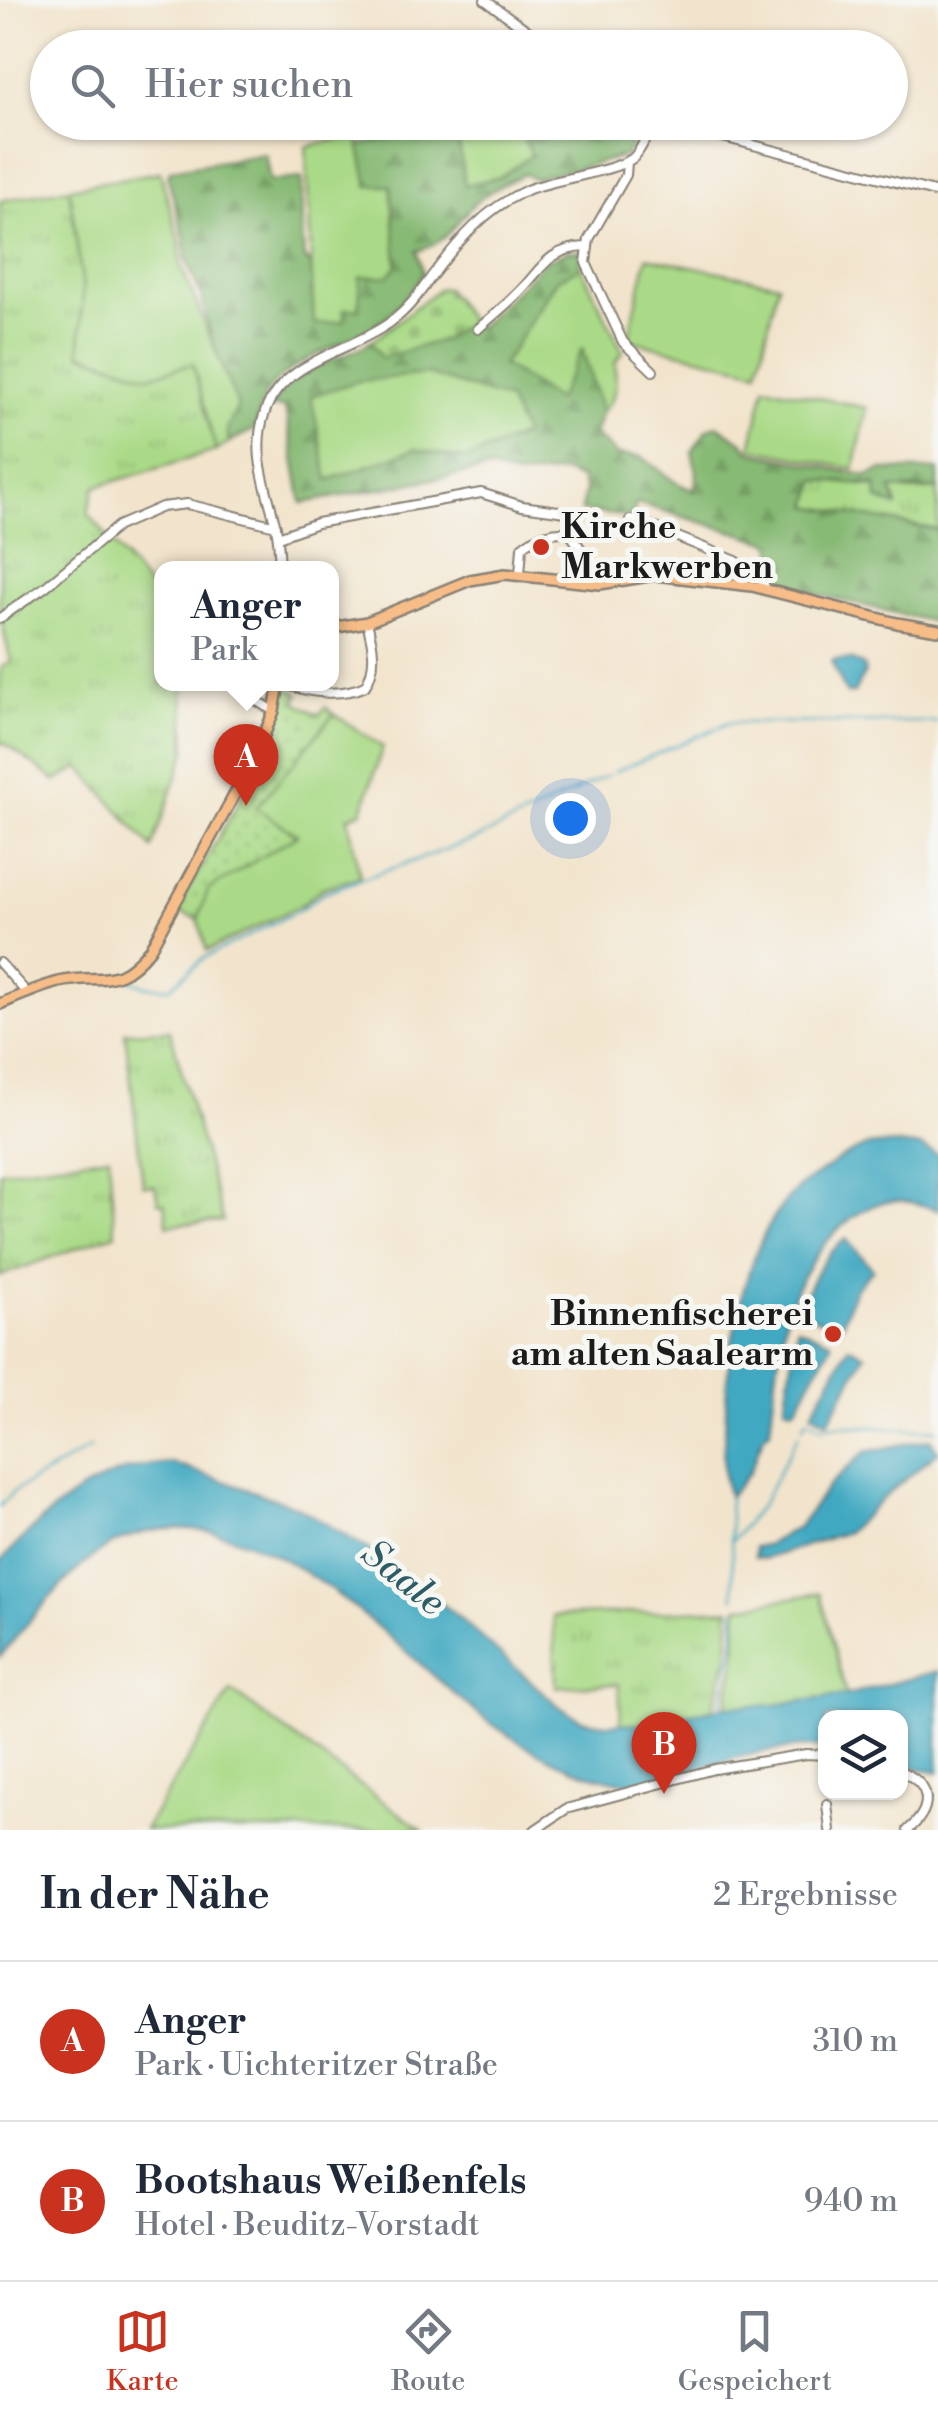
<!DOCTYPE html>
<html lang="de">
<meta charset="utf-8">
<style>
body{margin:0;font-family:"Libre Bodoni",serif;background:#f6f6f7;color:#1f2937}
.controls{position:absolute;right:30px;bottom:30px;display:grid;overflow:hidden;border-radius:20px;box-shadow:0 2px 8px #0004}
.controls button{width:90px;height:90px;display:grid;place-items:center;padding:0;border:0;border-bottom:2px solid #e0e1e3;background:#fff;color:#1f2937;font:50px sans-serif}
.you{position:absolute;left:570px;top:818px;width:35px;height:35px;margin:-25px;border:8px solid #fff;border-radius:50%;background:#1a73e8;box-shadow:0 0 0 15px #1a73e833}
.badge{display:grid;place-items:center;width:65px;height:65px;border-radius:50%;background:#c8321e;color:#fff;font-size:32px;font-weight:700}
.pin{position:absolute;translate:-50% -82px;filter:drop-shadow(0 2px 5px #0008)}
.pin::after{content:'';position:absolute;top:52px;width:35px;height:30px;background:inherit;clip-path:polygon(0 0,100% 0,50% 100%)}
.popup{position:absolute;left:154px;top:561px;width:185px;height:130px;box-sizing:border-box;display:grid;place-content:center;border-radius:20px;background:#fff;filter:drop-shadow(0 2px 8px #0005);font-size:32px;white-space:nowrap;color:#747a83}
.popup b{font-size:38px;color:#1f2937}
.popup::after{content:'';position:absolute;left:50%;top:100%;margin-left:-20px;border:20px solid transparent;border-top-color:#fff}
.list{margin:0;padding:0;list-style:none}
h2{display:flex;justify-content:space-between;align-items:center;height:130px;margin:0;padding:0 40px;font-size:42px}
h2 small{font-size:32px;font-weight:400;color:#747a83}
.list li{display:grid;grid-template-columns:65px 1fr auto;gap:30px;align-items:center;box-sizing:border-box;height:160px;padding:0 40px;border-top:2px solid #e0e1e3}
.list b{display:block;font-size:38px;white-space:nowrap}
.list p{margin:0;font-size:32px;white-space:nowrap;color:#747a83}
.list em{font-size:32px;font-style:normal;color:#747a83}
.icon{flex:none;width:55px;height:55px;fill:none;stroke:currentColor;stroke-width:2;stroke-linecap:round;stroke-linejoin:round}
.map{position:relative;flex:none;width:938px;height:1830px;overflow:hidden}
.search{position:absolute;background:#fff;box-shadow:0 2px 8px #0004;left:30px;right:30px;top:30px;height:110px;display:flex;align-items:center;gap:25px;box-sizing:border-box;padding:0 35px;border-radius:55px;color:#747a83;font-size:38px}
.sheet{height:450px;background:#fff}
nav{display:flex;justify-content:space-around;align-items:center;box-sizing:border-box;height:140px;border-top:2px solid #e0e1e3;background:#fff;font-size:28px;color:#747a83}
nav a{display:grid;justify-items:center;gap:5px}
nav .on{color:#c8321e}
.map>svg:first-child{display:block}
.grass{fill:url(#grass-tufts);stroke:#637b52;stroke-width:2.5}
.forest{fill:url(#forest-firs);stroke:#526b48;stroke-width:2.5;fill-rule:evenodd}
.cemetery{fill:url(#cemetery-stones);stroke:#637b52;stroke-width:2.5}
.park{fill:url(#park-dots);stroke:#637b52;stroke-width:2.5}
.garden{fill:#aada87;stroke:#637b52;stroke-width:2.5}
.water{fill:#41a9c1;stroke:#2e626e;stroke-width:2.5}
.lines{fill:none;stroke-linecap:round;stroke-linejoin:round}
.stream{stroke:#41a9c1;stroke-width:2.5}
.minor-casing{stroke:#878074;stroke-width:12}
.major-casing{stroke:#878074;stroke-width:14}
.minor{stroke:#fff;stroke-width:8}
.major{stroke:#f7bd88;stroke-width:9}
.poi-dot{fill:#c8321e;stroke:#f6f6f2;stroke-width:4}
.labels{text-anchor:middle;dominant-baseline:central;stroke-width:10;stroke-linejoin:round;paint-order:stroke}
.poi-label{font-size:35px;font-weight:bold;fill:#1c1c1c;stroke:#f6f6f2;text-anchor:start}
.water-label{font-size:38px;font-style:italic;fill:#2d5b66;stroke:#f6f6f2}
</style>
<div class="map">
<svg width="938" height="1830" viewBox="0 0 938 1830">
<defs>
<pattern id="grass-tufts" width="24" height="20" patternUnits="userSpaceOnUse" patternTransform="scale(2.5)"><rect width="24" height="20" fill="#aada87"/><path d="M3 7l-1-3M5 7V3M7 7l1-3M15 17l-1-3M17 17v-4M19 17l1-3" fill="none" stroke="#92ba74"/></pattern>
<pattern id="forest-firs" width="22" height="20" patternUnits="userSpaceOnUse" patternTransform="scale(2.5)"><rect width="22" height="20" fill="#87ba74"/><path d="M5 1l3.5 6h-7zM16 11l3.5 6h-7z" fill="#749f64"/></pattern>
<pattern id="cemetery-stones" width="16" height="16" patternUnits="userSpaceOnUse" patternTransform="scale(2.5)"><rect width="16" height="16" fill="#aada87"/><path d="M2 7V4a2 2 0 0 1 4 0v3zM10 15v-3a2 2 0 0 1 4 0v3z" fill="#92ba74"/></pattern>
<pattern id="park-dots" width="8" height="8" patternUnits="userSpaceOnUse" patternTransform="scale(2.5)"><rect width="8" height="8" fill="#aada87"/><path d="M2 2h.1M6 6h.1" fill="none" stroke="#92ba74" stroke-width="1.8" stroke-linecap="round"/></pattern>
</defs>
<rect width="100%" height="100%" fill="#f6f6f2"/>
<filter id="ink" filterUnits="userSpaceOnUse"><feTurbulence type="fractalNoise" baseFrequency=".01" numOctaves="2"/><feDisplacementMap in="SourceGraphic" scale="20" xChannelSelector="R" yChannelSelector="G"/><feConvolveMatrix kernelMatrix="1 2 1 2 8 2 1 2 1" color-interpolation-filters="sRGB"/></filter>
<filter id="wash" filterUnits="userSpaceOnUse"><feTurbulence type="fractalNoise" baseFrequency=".0048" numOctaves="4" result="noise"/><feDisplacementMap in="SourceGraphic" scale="40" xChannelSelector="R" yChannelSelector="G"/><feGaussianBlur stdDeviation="2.25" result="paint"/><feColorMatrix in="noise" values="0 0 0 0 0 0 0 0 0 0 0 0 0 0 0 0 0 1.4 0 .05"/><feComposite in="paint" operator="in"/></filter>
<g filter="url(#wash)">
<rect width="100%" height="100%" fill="#f2e4cc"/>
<path class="grass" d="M69 188 83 287 80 353 149 376 193 363 216 451 95 487 88 513 153 593 161 594V684H183L186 751 152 848 80 767 56 781 3 742 0 744V668L11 661 0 616V201Z
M816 480 913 491 938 489V530L809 507Z
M170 1030 223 1221 167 1225 165 1204 158 1202 155 1186 143 1185 125 1032Z
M109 1156 115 1234 0 1276V1171Z
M730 1609 728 1655 712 1710 646 1723 621 1725 619 1684 556 1687 553 1616Z"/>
<path class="forest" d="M536 123H644V125L626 156 534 179 524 174C507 182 490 190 476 202 453 223 451 242 417 251L423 273C407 299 389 319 362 333 332 349 289 362 268 391 261 401 258 417 255 429L229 442 227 429 237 406 211 338 201 295 186 260 184 237 168 177 170 170 265 154 270 181 302 178V228L304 257 311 265 314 323 344 321V309L359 277 391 186H368L359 145 436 129 441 135 458 136 466 185 500 177 531 155 523 138Z
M567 251H581V267L556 280 504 365 581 348 602 411 594 434 617 455 642 457 675 482 694 491 697 473 692 452 707 430 717 425 744 443 750 452 868 476 881 470H938V489H891L897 506 877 499 876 485 816 480 809 506 938 530V623L772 584 776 564 772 543 637 503 631 517 581 511 585 491 581 479 564 472 518 477 489 469 302 503 285 408 271 407C291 369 336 362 371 342L382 357 445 339 470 322 478 328 544 262ZM524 435 466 459 415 449Z"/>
<path class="cemetery" d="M440 288 447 289 470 322 445 339 382 358 371 342Z"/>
<path class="park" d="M283 687 296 691 299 696 295 701 319 715 325 707 334 714 257 808 298 834 209 890 198 919 176 911C215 840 267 767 283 687Z"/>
<path class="garden" d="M437 123H536L523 138 532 155 500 177 465 185 458 137 441 135 436 129Z
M357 135 368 186H391L397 265 388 276 360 277 359 309H344V321L314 324 306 147Z
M160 172 179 239 181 266 238 406 227 429 229 442 216 451 193 364 149 376 80 353 83 287 69 188Z
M647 257 778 284 758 371 628 340Z
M581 267 623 352 615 363C616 384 618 396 602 411L582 349 557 400 503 365 557 280Z
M427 374 508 400 524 435 466 459 415 449 328 480 311 396 359 381Z
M765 386 867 408 854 469 751 448Z
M334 714 383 747 362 811 348 817 360 877 323 888 300 906 207 951 198 919 208 890 297 835 256 808Z
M820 1593 846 1695 772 1705 726 1706 736 1657 738 1607Z
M231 1691 422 1830H144Z"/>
<path class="water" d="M833 660H853L863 665 865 672 854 693H846L832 663Z
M898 1144 922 1147 938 1155V1210C919 1204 897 1197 878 1204 832 1220 796 1278 785 1322 777 1357 774 1395 770 1430L764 1435 749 1473 729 1497C719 1470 725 1442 726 1413 726 1348 746 1237 796 1190 803 1183 813 1178 821 1172 835 1162 850 1151 868 1146 877 1144 889 1145 898 1144Z
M846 1239 873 1269 855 1289 840 1329 799 1311C809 1285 822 1255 846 1239Z
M797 1327 831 1341V1345L797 1406 792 1409 785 1407Z
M849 1346 865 1355 828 1422 812 1413Z
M930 1439 938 1452 889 1493 848 1532 765 1559 755 1557V1547L768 1544 799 1526 831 1483 865 1452Z
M172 1463 298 1507 381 1557 454 1613 560 1707 582 1720 605 1724 646 1723 726 1706 772 1705 846 1695 938 1671V1773L901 1765 900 1718H826L825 1748C784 1743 724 1761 684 1772 669 1776 647 1786 632 1784 618 1782 602 1778 588 1774 544 1760 499 1732 464 1702 375 1628 248 1486 119 1541 76 1560 30 1621 0 1657V1563L3 1559C51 1507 98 1466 172 1463Z"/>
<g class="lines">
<path class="stream" d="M614 772 729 723 938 722
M127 978 145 986 169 988 204 958 298 911 325 892 479 838 608 775
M803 1427 807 1419 824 1428 830 1425 938 1430
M729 1497 734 1598
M0 1506 13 1492 91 1447
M732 1541 762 1504 799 1434
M719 1712 734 1644 735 1610"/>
</g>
</g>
<g filter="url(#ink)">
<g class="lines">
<g class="minor-casing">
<path id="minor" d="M485 0 552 48
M665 122 938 193
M627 162 626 175 589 239 586 263 623 342 653 371
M478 329C490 318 503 308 515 296 541 272 545 249 585 247
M630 520 646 524 736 561 762 580 766 589
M278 537 317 523 481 493 522 506 573 513
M280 568C279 553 279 538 275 523 266 485 251 452 265 412 283 360 353 351 392 321 409 309 420 292 432 276 459 240 486 208 527 190 549 180 624 170 635 156 643 147 648 133 653 122
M520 574 522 547C534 536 553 531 569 532L583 552 579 582
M0 618 45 587 118 526 162 507 187 504 276 526
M236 684 240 691 274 711
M285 684C309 693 341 697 365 686 378 665 373 645 367 622
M0 963 27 993
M900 1771C932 1784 934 1808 908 1830
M827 1804 830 1830
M535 1830 566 1809 714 1769 806 1754 826 1755"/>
</g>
<g class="major-casing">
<path id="major" d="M331 628 367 622 470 580 505 574 600 584 655 575 752 586 897 623 938 630
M0 1004C19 996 39 987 59 982 103 973 116 991 150 949L255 757 274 711 279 684"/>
</g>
<use href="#minor" class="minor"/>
<use href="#major" class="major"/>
</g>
</g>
<g class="poi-dot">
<circle cx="541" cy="547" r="10"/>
<circle cx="833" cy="1334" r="10"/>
</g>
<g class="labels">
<g class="poi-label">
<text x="561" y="527">Kirche<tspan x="561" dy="40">Markwerben</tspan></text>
<text x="813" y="1314" text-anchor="end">Binnenfischerei<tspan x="813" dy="40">am alten Saalearm</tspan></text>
</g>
<g class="water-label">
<text transform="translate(403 1578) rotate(39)">Saale</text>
</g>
</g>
</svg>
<div class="controls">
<button><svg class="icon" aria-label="layers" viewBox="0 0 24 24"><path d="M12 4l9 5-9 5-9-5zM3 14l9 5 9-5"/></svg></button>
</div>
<div class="you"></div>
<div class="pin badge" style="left:246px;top:806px">A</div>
<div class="popup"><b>Anger</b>Park</div>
<div class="pin badge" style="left:664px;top:1794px">B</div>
<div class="search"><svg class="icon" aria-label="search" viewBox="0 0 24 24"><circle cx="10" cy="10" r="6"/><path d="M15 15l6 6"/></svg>Hier suchen</div>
</div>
<section class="sheet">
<h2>In der Nähe<small>2 Ergebnisse</small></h2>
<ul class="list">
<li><span class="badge">A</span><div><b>Anger</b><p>Park · Uichteritzer Straße</p></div><em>310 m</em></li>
<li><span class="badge">B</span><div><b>Bootshaus Weißenfels</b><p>Hotel · Beuditz-Vorstadt</p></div><em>940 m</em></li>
</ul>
</section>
<nav>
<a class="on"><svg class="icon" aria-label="map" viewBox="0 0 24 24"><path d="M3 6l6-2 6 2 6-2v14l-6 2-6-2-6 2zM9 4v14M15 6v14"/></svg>Karte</a>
<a><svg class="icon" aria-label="directions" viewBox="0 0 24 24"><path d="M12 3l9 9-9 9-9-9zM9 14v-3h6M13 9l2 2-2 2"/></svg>Route</a>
<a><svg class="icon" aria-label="saved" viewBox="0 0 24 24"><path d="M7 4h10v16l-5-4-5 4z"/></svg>Gespeichert</a>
</nav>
